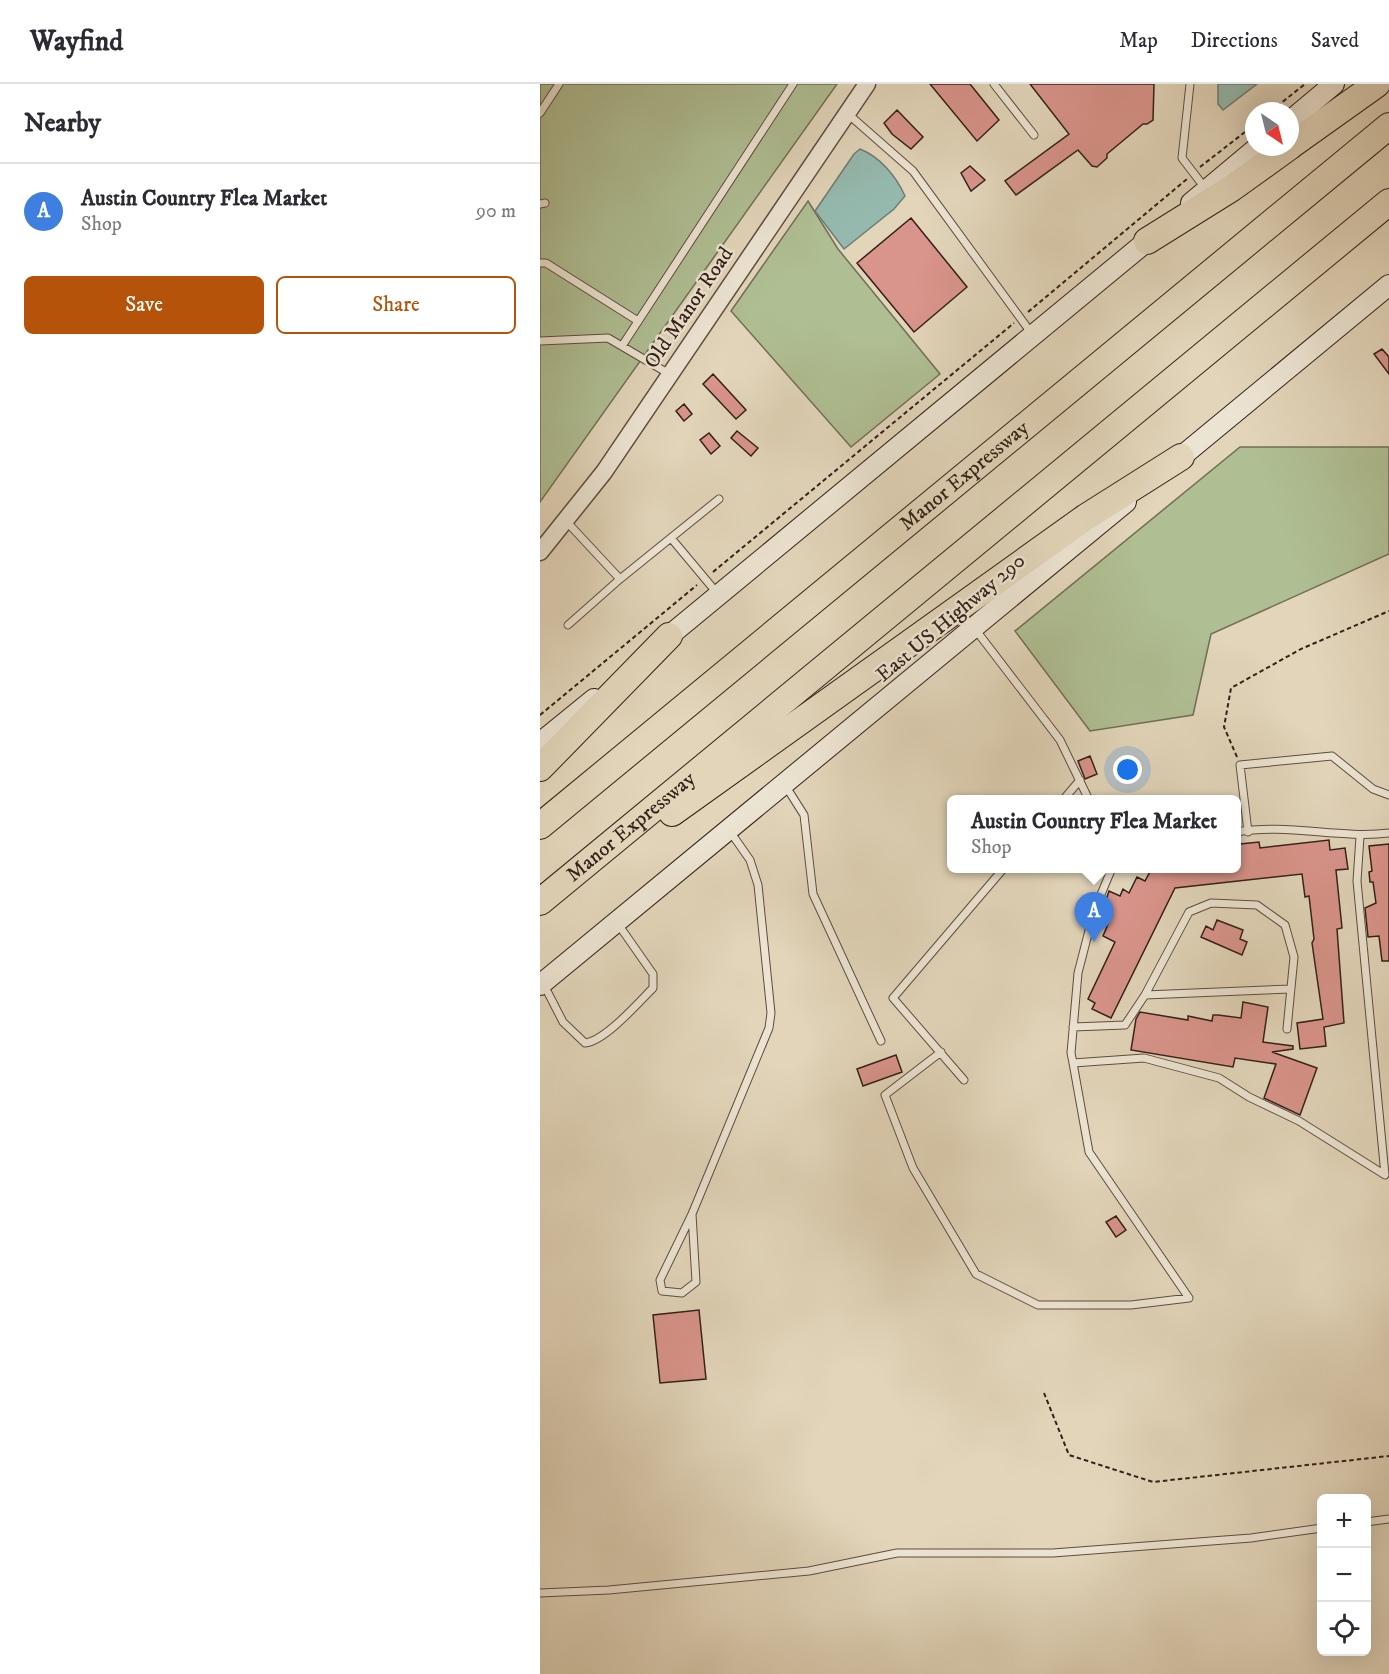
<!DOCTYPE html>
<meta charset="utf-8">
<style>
body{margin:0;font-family:"IM FELL DW Pica",serif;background:#f7f7f7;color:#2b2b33}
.controls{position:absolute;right:18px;bottom:18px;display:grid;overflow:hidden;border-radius:9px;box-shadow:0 6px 24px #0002}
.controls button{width:54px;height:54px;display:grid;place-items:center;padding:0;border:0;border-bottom:2px solid #e1e1e2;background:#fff;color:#2b2b33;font:30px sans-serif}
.compass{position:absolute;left:705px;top:18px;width:54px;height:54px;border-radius:50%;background:#fff;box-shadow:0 6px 24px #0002;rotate:145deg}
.you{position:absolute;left:588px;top:686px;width:21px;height:21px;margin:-15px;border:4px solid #fff;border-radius:50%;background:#1a73e8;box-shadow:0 0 0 9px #1a73e833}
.badge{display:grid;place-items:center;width:39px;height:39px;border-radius:50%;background:#b45309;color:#fff;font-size:20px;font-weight:700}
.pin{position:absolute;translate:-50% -50px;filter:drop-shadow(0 2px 3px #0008)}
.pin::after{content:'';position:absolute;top:32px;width:21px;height:18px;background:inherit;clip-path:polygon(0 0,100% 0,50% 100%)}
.popup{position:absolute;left:407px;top:711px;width:294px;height:78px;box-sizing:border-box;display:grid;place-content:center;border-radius:9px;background:#fff;filter:drop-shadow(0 2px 4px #0005);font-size:20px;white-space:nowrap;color:#7c7c81}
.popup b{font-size:22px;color:#2b2b33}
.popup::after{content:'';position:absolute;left:50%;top:100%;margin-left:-12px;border:12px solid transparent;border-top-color:#fff}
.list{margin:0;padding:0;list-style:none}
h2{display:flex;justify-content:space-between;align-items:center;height:78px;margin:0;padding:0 24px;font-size:26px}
h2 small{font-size:20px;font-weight:400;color:#7c7c81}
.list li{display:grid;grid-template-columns:39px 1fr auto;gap:18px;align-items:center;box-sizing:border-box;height:96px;padding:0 24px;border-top:2px solid #e1e1e2}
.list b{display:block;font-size:22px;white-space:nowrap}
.list p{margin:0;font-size:20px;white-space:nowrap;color:#7c7c81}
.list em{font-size:20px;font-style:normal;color:#7c7c81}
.actions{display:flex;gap:12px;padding:18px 24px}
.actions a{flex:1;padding:14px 0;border:2px solid #b45309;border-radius:9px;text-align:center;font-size:21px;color:#b45309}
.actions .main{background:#b45309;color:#fff}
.icon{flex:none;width:33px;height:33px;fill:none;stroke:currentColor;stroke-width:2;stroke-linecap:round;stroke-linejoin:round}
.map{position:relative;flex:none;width:849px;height:1590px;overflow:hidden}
header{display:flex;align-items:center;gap:36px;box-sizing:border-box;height:84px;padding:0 30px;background:#fff;border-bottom:2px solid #e1e1e2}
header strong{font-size:28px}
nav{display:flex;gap:33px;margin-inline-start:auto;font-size:21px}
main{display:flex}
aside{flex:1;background:#fff}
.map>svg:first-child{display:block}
.green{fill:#afbe93;stroke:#716f56;stroke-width:1.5}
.water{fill:#95b9ae;stroke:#6e7c72;stroke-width:1.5}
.building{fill:#d9948b;stroke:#332018;stroke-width:1.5}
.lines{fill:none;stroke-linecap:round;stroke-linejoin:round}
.service-casing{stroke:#5f4d40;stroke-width:9}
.tertiary-casing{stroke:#5f4d40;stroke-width:19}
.secondary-casing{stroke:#332018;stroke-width:22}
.motorway-casing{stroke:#332018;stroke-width:28}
.path{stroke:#332018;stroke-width:2;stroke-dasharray:4.5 3;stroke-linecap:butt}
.service{stroke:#ece4d2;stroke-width:7}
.tertiary{stroke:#ece4d2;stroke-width:16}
.secondary{stroke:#ece4d2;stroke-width:20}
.motorway{stroke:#e2d5ba;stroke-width:26}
.labels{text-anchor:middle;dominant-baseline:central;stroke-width:5;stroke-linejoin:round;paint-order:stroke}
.street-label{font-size:21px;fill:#332018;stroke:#ece4d2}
</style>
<header>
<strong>Wayfind</strong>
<nav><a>Map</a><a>Directions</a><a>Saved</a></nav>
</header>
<main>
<aside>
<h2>Nearby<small></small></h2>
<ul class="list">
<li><span class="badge" style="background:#3f7fe0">A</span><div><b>Austin Country Flea Market</b><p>Shop</p></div><em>90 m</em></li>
</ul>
<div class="actions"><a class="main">Save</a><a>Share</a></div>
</aside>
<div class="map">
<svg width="849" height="1590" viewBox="0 0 849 1590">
<rect width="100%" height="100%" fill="#e2d5ba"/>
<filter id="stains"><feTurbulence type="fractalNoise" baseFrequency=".00333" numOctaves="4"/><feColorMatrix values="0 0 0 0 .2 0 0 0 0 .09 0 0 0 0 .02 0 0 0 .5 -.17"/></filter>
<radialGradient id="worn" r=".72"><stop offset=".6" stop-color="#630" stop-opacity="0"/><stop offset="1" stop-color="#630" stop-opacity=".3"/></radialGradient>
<path class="green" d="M0 0H297L0 418Z
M268 117 298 165 400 290 311 363 191 227Z
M700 363H849V470L671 550 653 631 550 647 475 547Z"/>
<path class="water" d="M678 0H717L683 26 678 20Z
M320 65C340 73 356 92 365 112L354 125 304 165 275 127 314 70Z"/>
<path class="building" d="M390 0H430L459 36 437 57Z
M490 0H614L613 36 607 40H603L567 70V74L557 83 552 82 538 66 476 111 465 97 529 50Z
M357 26 383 53 371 65 352 50 344 39Z
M430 82 445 96 431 107 421 89Z
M371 134 427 203 374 248 317 179Z
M842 265 849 273V290L834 270Z
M173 290 206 326 196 335 163 300Z
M144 320 152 330 144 337 136 327Z
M197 347 218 364 211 372 191 354Z
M169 349 180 362 171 370 160 356Z
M550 672 557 690 545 695 538 677Z
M789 756 790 766 805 764 808 785 796 786 802 844 797 845 804 939 784 943 786 962 760 965 757 939 783 935 772 859 774 855 769 812 765 813 762 790 635 804 571 934 552 925 555 919 548 915 575 858 563 852 569 838 560 834 569 807 580 812 583 805 589 809 597 793 605 797 612 784H696V765H700V760L719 758 720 764Z
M849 760V877H842L839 852 828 853 825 824 836 819 833 798H830L829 788 832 787 829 762Z
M677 836 703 846 700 855 707 858 702 871 661 853 666 842 673 846Z
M703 918 728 923 723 958 753 962V965L732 968 777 984 760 1031 724 1014 736 980 695 974 693 983 591 966 596 935 600 928 648 936V932L672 937 673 931H678L701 934Z
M356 971 362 988 323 1002 317 985Z
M576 1132 586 1146 576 1153 566 1138Z
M159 1226 166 1295 120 1299 113 1231Z"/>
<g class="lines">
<g class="service-casing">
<path id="service" d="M454 0 494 51
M650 0 642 74 665 104
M0 29 19 0
M308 30 373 87 492 250
M0 120 5 119
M0 179H6L98 237
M0 257 68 254 131 291
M82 262 253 0
M26 437 80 495 28 541
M131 454 177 509
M80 495 179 415
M435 545 520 656 549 716
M245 701 264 731 273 810 341 957
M523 716 540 696
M696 748C747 739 799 755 849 749
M708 748 700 681 792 672 833 705 849 711
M4 901 23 938 45 959C65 957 98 919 113 904V890L78 840
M605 911 751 905
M533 943 585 941 605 911 649 828 671 819 717 821 745 841 754 873 747 945
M401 968 345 1011 373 1084 436 1190 498 1221H591L649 1214 549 1068 533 979 531 969 538 889 554 827 572 784
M533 979 604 974 679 994 709 1013 759 1037 845 1091 817 797 820 753
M424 996 353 914 464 784
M152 1130 120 1196 122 1207 142 1209 156 1198 152 1130 229 944 231 929 218 801 210 776 189 746
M826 1438 849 1435
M0 1509 69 1506 269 1487 357 1469H513L711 1454 782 1444"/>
</g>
<g class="tertiary-casing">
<path id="tertiary" d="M0 468 64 388 327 0"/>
</g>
<g class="secondary-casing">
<path id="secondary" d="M750 37 794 0
M651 119 718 63
M630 382 849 201
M118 561 618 148
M0 659 54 615
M0 901 586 418"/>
</g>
<g class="motorway-casing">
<g id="motorway">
<path d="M750 62 837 0"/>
<path d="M607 157 692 104 749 63"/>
<path d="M0 684 129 552"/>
<path d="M132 729 546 433 641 373"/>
<path id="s1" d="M0 742 849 42"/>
<path id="s2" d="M0 818 849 118"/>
</g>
</g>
<path class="path" d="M731 27 765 0
M660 83 714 41
M488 228 647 95
M173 488 474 239
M0 631 157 501
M697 673 684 643 691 604 761 565 849 527
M504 1309 529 1371 613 1398 849 1372"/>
<use href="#service" class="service"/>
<use href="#tertiary" class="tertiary"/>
<use href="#secondary" class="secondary"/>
<use href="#motorway" class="motorway"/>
</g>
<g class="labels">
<g class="street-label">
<text transform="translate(149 224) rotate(-56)">Old Manor Road</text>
<text stroke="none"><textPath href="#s1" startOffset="550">Manor Expressway</textPath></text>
<text transform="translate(411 534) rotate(-40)">East US Highway 290</text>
<text stroke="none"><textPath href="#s2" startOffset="118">Manor Expressway</textPath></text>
</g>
</g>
<rect width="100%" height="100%" filter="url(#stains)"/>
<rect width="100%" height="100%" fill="url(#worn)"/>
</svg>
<div class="controls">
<button>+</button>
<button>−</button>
<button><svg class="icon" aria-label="locate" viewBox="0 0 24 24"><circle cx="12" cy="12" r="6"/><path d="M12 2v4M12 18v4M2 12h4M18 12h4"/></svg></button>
</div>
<svg class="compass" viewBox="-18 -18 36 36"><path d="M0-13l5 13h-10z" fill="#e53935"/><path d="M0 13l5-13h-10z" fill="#7c7c81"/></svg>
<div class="you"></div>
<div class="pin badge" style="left:554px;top:858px;background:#3f7fe0">A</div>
<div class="popup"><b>Austin Country Flea Market</b>Shop</div>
</div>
</main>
